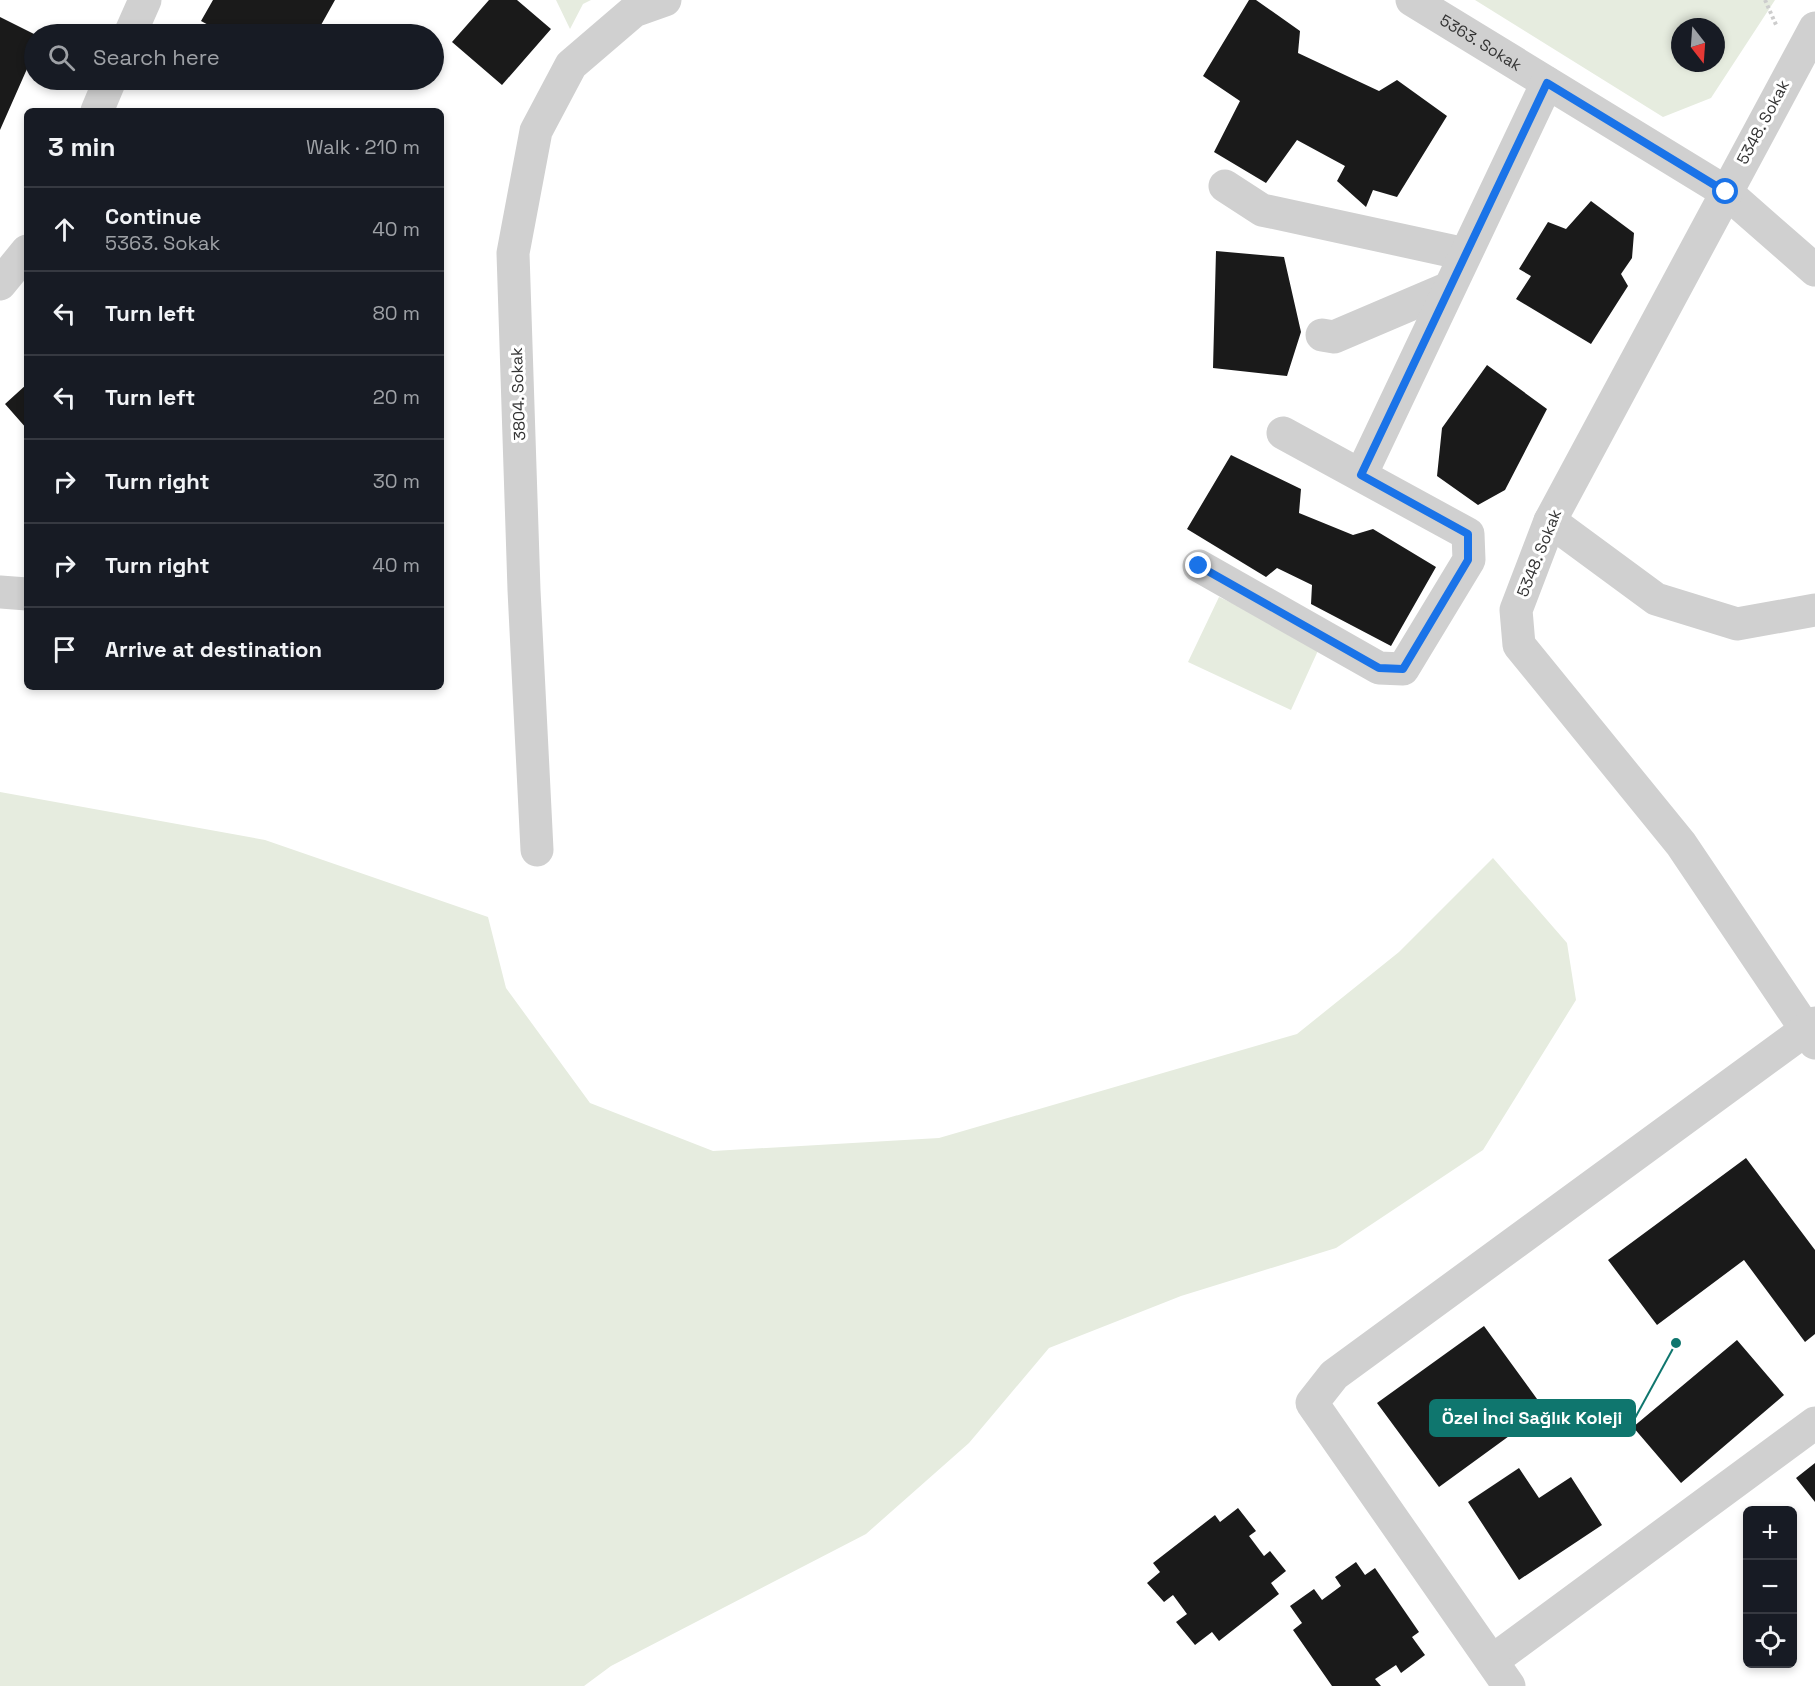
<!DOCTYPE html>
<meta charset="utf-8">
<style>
body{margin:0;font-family:"Space Grotesk",sans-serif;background:#242831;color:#f1f3f6}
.controls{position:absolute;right:18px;bottom:18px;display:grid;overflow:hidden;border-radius:9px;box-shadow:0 3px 9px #0003}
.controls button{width:54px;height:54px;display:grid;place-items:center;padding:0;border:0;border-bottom:2px solid #363941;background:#171b24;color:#f1f3f6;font:30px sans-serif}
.compass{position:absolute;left:1671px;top:18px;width:54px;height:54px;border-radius:50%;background:#171b24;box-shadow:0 3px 9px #0003;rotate:163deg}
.stop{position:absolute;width:18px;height:18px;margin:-14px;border:4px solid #1a73e8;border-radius:50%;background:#fff}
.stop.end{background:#1a73e8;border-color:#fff;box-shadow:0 2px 6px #0008}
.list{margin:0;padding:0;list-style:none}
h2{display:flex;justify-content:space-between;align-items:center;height:78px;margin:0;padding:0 24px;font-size:26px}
h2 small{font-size:20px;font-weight:400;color:#9ea1a6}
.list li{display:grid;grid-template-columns:39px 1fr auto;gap:18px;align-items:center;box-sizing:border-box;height:84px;padding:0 24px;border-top:2px solid #363941}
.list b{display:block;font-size:22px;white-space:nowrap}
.list p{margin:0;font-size:20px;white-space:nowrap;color:#9ea1a6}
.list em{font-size:20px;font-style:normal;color:#9ea1a6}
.icon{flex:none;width:33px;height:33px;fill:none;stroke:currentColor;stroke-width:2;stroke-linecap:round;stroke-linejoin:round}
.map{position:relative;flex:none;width:1815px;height:1686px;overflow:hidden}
.search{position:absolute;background:#171b24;box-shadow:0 3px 9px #0003;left:24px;top:24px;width:420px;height:66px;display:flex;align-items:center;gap:15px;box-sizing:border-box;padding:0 21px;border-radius:33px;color:#9ea1a6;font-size:22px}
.panel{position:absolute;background:#171b24;box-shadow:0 3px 9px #0003;left:24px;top:108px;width:420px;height:582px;border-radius:9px}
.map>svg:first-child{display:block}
.green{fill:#e6ecdf;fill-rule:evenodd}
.building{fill:#1a1a1a}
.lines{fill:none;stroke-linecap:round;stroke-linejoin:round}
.path{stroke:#cdcdcd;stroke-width:4;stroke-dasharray:3 3;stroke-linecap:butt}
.minor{stroke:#d0d0d0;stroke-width:33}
.route{stroke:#1a73e8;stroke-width:8}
.labels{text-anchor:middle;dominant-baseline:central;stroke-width:6;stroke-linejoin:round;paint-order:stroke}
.street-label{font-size:16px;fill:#333;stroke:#fff}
.leader{fill:none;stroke:#0f766e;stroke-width:2}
.callout-dot{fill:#0f766e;stroke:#fff;stroke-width:2}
.callout{fill:#0f766e;stroke:#0f766e;stroke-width:2}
.callout-label{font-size:18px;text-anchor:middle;font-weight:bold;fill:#fff}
</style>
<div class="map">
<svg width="1815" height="1686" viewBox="0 0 1815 1686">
<rect width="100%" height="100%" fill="#fff"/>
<path class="green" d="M556 0H591L583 4 570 29Z
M1475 0H1775L1711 98 1663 117ZM1680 27H1716V63H1680Z
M1219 597 1321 644 1291 710 1188 662Z
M0 792 265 840 488 917 506 988 590 1103 713 1151 939 1138 1297 1034 1399 952 1493 858 1567 943 1576 1000 1483 1150 1336 1248 1181 1296 1049 1348 969 1443 866 1534 611 1666 584 1686H0Z"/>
<path class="building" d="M213 0H335L316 34H225L201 21Z
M489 0H517L551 29 502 85 452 42Z
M1249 0H1256L1300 31 1298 53 1379 91 1397 80 1447 116 1397 197 1373 190 1366 207 1337 181 1345 166 1297 140 1266 183 1214 152 1240 101 1203 76Z
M0 17 34 34V53L0 130Z
M1591 201 1634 233 1632 258 1621 274 1628 286 1591 344 1516 299 1531 276 1519 269 1548 222 1566 229Z
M1216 251 1284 257 1301 332 1287 376 1213 368Z
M1487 365 1547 409 1505 490 1478 505 1437 476 1442 428Z
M27 384V429L5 404Z
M1231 455 1301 489 1299 513 1353 535 1373 529 1436 567 1391 646 1311 604 1312 585 1277 568 1266 577 1187 529Z
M1746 1158 1815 1250V1334L1805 1342 1744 1260 1657 1325 1608 1260Z
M1484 1326 1545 1410 1439 1487 1377 1403Z
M1737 1340 1784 1395 1681 1483 1633 1427Z
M1815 1463V1502L1796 1478Z
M1519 1468 1539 1498 1571 1477 1602 1525 1519 1580 1468 1502Z
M1238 1508 1256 1531 1249 1536 1264 1556 1270 1551 1286 1571 1271 1583 1279 1594 1219 1641 1212 1632 1195 1645 1176 1622 1187 1614 1173 1595 1164 1602 1147 1583 1160 1572 1153 1563 1215 1515 1220 1522Z
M1356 1562 1365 1575 1375 1568 1419 1632 1412 1637 1425 1655 1401 1673 1396 1665 1375 1679 1381 1686H1332L1293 1630 1302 1623 1290 1606 1314 1589 1322 1600 1341 1586 1335 1577Z"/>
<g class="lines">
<path class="path" d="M1765 0 1777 27"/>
<g class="minor">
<path id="s1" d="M1412 0 1726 192 1815 270"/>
<path d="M1815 28 1550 521 1516 610 1519 645 1681 844 1815 1043"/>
<path d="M130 34 145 0"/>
<path d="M97 111 110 80"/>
<path d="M1225 186 1262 210 1465 254"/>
<path d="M0 284 27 251"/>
<path d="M1322 335 1334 337 1449 288"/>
<path d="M1361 475 1547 83"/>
<path d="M1550 521 1656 599 1737 624 1815 610"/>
<path d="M1199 566 1379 668 1403 669 1469 560 1468 534 1283 433"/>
<path d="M0 592 27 594"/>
<path d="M537 850 524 590 513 253 536 131 571 65 634 11 665 0"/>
<path d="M1492 1661 1815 1423"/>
<path d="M1509 1686 1312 1403 1334 1375 1815 1023"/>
</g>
</g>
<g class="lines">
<path class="route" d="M1199 566 1379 668 1403 669 1468 560V534L1361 475 1547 83 1726 192"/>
</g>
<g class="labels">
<g class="street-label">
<text stroke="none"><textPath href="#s1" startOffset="81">5363. Sokak</textPath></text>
<text transform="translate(1763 122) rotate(-62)">5348. Sokak</text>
<text transform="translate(518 394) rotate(-92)">3804. Sokak</text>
<text transform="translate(1539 553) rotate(-68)">5348. Sokak</text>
</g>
</g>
<path class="leader" d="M1676 1343L1635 1418"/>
<circle class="callout-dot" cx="1676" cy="1343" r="6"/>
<rect class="callout" x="1430" y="1400" width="205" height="36" rx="6"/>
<g class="callout-label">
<text x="1532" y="1424">Özel İnci Sağlık Koleji</text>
</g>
</svg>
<div class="controls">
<button>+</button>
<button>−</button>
<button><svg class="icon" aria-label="locate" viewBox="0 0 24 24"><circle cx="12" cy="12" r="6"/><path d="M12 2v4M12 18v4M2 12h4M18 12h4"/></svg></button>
</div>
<svg class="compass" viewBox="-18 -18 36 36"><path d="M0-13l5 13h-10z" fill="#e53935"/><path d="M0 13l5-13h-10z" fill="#9ea1a6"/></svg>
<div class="stop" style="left:1726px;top:192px"></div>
<div class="stop end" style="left:1199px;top:566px"></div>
<div class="search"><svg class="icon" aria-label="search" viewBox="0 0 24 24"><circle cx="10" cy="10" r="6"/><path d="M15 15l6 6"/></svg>Search here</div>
<section class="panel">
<h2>3 min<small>Walk · 210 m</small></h2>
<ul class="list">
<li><svg class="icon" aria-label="ahead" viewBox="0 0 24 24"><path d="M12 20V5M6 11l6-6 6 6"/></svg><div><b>Continue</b><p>5363. Sokak</p></div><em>40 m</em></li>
<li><svg class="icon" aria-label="left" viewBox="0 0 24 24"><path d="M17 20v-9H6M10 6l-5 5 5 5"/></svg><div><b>Turn left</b></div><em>80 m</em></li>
<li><svg class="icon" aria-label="left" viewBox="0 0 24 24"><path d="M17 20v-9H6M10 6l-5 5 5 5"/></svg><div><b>Turn left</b></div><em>20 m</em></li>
<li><svg class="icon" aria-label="right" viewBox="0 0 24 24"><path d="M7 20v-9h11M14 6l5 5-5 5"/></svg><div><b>Turn right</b></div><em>30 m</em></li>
<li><svg class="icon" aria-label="right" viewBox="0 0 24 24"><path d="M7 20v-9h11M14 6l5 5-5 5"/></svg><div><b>Turn right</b></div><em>40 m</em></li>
<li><svg class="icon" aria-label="arrive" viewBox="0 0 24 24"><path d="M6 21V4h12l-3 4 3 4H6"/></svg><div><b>Arrive at destination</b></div></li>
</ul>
</section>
</div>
